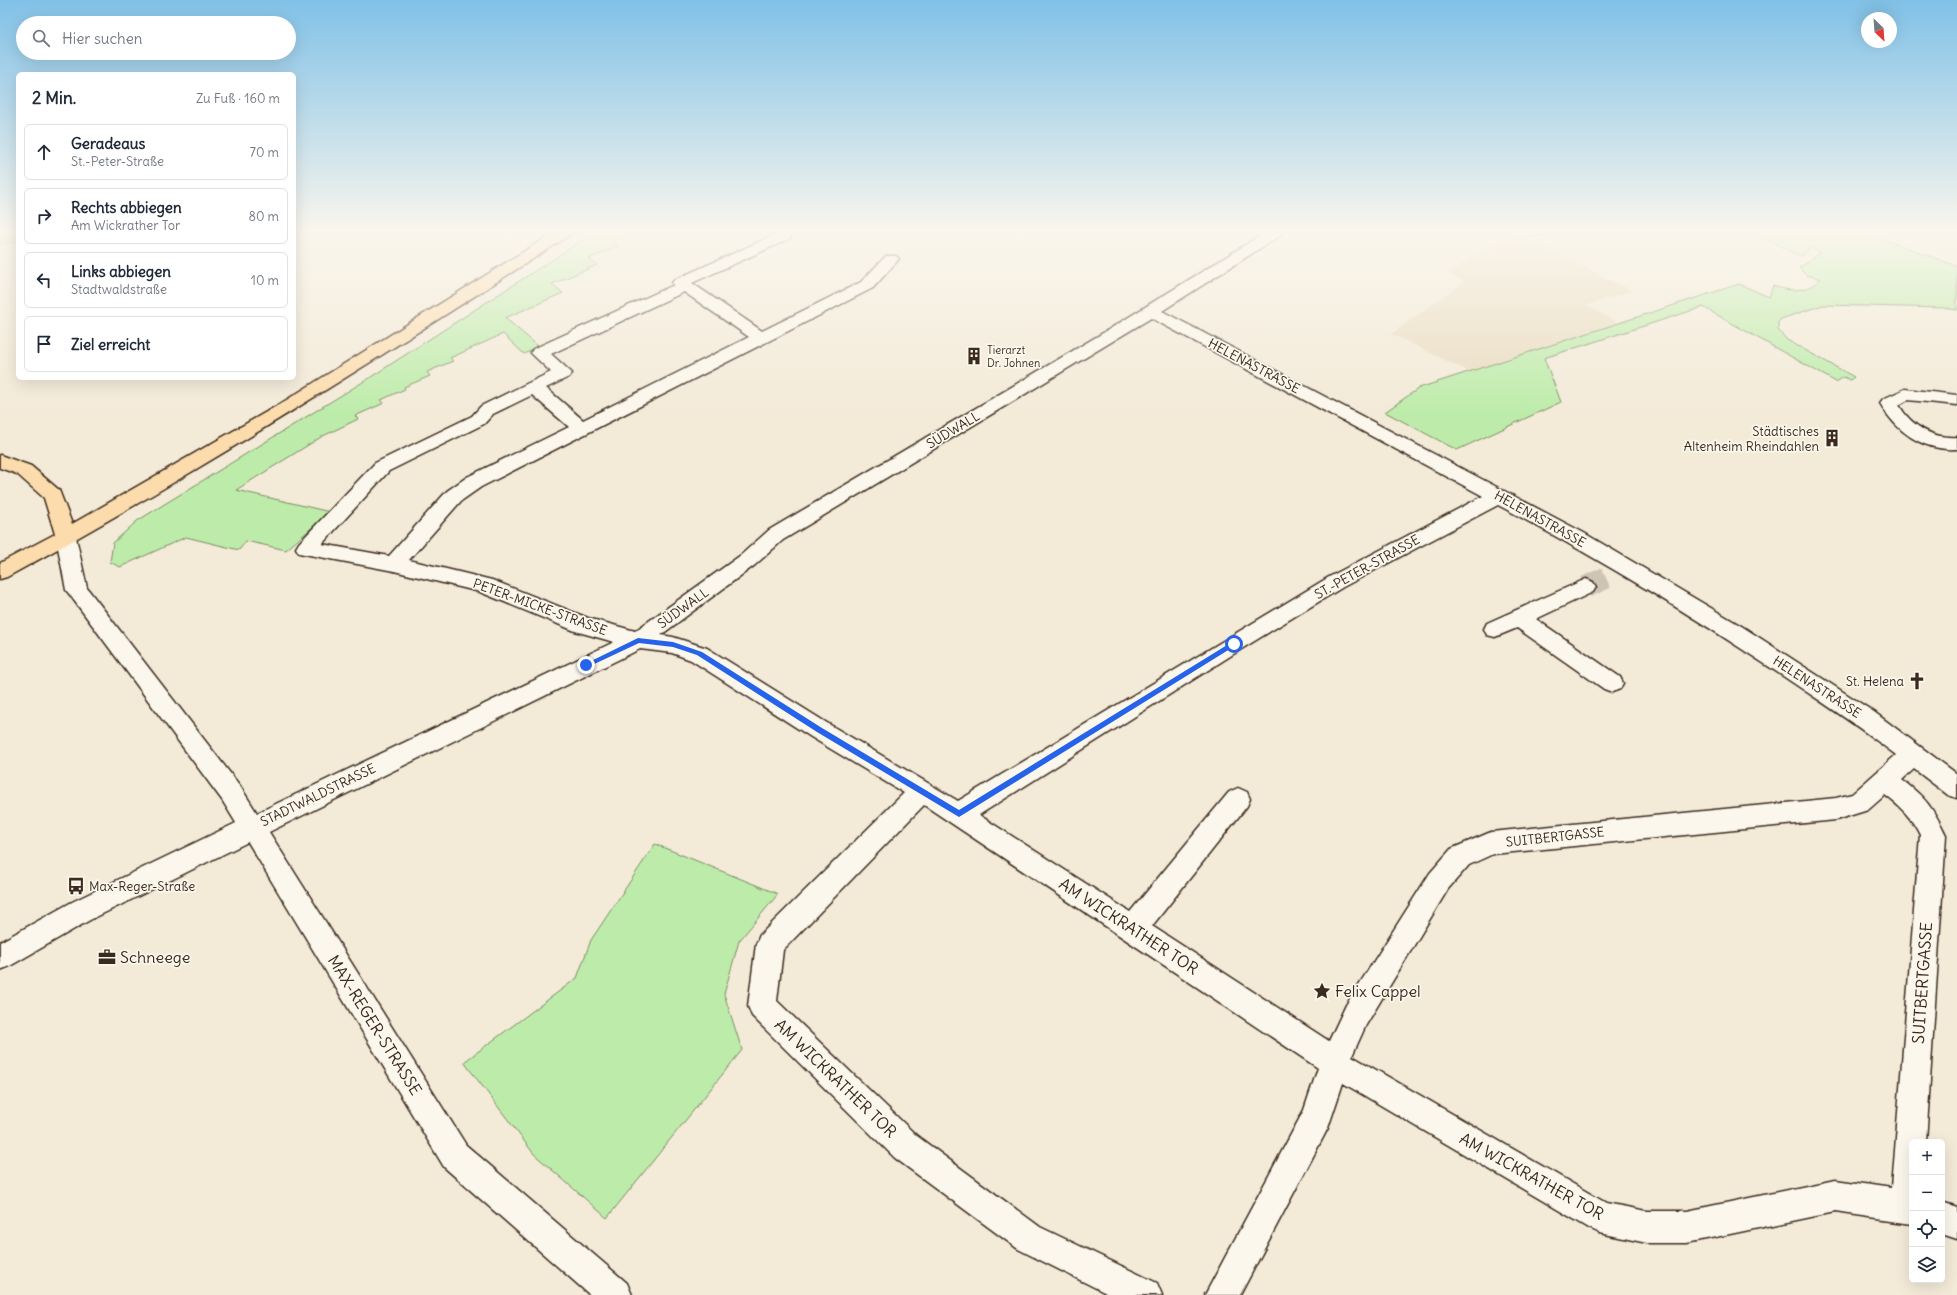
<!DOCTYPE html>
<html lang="de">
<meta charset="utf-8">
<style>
body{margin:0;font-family:Delius,sans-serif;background:#f2f2f3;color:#1f2937}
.controls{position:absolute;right:12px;bottom:12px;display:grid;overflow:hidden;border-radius:6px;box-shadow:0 4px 16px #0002}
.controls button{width:36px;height:36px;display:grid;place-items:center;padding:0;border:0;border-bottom:1px solid #e0e1e3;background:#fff;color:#1f2937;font:20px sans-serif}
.compass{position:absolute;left:1861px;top:12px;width:36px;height:36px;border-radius:50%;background:#fff;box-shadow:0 4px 16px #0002;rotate:155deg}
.stop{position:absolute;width:12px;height:12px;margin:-9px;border:3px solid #2563eb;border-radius:50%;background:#fff}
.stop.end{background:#2563eb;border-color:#fff;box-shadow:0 1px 4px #0008}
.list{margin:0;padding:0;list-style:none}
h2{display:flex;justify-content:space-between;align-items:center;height:52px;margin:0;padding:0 16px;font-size:17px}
h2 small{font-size:13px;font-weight:400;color:#747a83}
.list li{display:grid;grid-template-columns:26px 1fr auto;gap:12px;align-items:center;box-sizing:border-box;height:56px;margin:0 8px 8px;padding:0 8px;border:1px solid #e0e1e3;border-radius:6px}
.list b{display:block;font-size:15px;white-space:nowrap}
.list p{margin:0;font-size:13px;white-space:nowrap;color:#747a83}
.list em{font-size:13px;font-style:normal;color:#747a83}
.icon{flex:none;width:22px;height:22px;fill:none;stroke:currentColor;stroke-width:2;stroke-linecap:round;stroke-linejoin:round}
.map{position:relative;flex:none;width:1957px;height:1295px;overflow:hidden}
.search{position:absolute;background:#fff;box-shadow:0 4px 16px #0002;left:16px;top:16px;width:280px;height:44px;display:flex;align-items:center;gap:10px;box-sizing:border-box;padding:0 14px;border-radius:22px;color:#747a83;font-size:15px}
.panel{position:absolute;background:#fff;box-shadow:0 4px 16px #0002;left:16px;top:72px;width:280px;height:308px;border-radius:6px}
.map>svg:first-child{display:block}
.built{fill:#e9dbc0}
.green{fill:#bdecaa;stroke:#7c8b64}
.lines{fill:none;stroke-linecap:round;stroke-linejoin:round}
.minor-tunnel{stroke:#cec4b3;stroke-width:22;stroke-dasharray:22 11;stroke-linecap:butt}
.minor-casing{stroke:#3b2a1e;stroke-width:3}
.major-casing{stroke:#3b2a1e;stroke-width:3}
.minor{fill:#fbf7ec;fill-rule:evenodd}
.major{fill:#fcdcac;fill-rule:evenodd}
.route{fill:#2563eb}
.labels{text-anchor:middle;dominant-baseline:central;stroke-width:3.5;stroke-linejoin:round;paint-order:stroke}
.far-poi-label{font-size:11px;fill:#3b2a1e;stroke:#fbf7ec;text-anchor:start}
.street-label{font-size:13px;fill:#3b2a1e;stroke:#fbf7ec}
.poi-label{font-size:13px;fill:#3b2a1e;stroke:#fbf7ec;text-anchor:end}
.near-street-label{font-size:16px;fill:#3b2a1e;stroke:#fbf7ec}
.near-poi-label{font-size:16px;fill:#3b2a1e;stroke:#fbf7ec;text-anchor:start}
</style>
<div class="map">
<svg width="1957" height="1295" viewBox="0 0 1957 1295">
<rect width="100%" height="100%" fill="#f3ead8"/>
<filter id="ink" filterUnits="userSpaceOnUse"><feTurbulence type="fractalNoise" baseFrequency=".025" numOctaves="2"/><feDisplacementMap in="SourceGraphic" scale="8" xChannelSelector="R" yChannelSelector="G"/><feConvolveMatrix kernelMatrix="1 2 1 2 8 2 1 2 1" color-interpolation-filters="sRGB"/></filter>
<g filter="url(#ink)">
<path class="built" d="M1516 232 1632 291 1587 305 1618 323 1468 371 1391 334 1464 282 1448 273Z"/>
<path class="green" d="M0 232H18V241L0 245Z
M595 232 631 233 611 241 618 246 589 259 597 265 552 284 563 293 505 318 539 347 524 354 503 334 450 358 453 361 427 372 430 376 404 387 405 389 381 400 384 403 355 416 358 419 321 437 236 490 330 512 286 550 246 541 239 550 186 537 120 567 110 562 113 543 137 521 371 377Z
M1750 232H1863L1957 266V310L1946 308 1823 305 1781 319 1778 322V330L1787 340 1854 377 1850 380 1844 377 1836 382 1703 307 1544 358 1561 402 1457 450 1385 412 1419 388 1739 284 1769 297 1773 286C1790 292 1808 292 1821 279L1806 275 1799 268 1820 253 1811 248 1801 256Z
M655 844 778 894 739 941 724 994 742 1050 607 1218 534 1154 464 1062 577 978 591 940Z"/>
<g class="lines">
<path class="minor-tunnel" d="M1586 587 1614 574"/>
<g class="minor-casing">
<path id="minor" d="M785 232 789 233 791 236 789 239 692 283 762 331 861 282 886 256H896L899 259 873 288 481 487 461 501 409 560 492 580 588 618 635 631 741 555 769 530 1108 330 1266 232H1283L1281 235 1162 311 1584 533 1743 627 1874 712 1957 774V798L1948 795 1914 769 1902 780C1926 798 1933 808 1946 835L1926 1142H1912V1223L1835 1212 1687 1243H1647L1600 1233 1589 1228 1343 1083 1328 1128 1240 1295H1205L1304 1110 1318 1068 924 805 783 950 777 1001 917 1136 1040 1227 1157 1283 1162 1295H1110L1018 1249 895 1158 752 1016 748 1006 756 944 760 935 904 793 811 737 691 660 672 653 640 649 269 832 466 1145 627 1283 632 1295H590L444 1167 248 842 90 920 10 966 0 970V942L72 902 236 823 222 800 70 595 66 590 56 537 59 532 66 530 73 532 76 537 87 588 240 786 257 813 614 642 575 631 480 592 394 571 299 553 296 548 299 543 375 463 472 416 481 406 551 372 531 353 533 349 674 285 672 283 674 280 779 233ZM684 292 749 337 583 420 546 388 569 377 572 373 551 354ZM1151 318 1483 496 1329 577 958 801 827 723 707 648 673 637 661 635 755 565 783 540ZM532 395 569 427 467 477 447 491 389 556 322 544 389 471 484 424 493 414ZM1498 505C1593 555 1685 611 1774 670 1816 698 1857 725 1896 755L1852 794 1836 798 1491 832 1451 849 1430 873 1346 1005 1329 1041 1152 926 1247 806 1250 799 1247 792 1238 788 1229 792 1130 912 979 815 1243 648 1343 587ZM1885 795C1901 807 1911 817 1920 835L1892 1188 1835 1180 1687 1211H1647L1606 1203 1352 1056 1366 1025 1448 889 1469 865 1493 854 1836 820 1868 810Z
M1529 232H1544L1542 235H1531Z
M1905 389 1957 395V405L1908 400 1899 405C1911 426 1933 439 1957 437V449C1923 451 1896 432 1880 403L1883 399Z
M1586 579 1593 582 1596 587 1593 592 1536 619 1620 677 1623 683 1620 689 1612 692 1604 689 1517 628 1495 637 1487 635 1484 629 1487 623Z
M1942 1202 1957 1207V1239L1942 1234Z"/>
</g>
<g class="major-casing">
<path id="major" d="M555 232H572L570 235C385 354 200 472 7 577L0 579V563L55 534 44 498 17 474 0 468V455L31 466 59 490 72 524 280 404Z"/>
</g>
<use href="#minor" class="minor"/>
<use href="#major" class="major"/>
</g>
</g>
<linearGradient id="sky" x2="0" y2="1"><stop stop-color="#81c1e7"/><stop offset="0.56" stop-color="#faf6ed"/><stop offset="1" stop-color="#faf6ed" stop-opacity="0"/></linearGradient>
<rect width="1957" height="413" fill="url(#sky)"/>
<path class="route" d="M638 638 673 642 702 652 822 728 959 810 1232 642H1237L1238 644 959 817 817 732 697 655 673 647 639 643 588 667 586 668 583 665Z"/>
<defs>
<g id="building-bare" transform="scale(1.38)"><path d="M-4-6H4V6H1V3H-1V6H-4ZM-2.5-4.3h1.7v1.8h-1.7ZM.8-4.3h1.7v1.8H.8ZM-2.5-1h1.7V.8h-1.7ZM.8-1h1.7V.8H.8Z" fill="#3b2a1e" stroke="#fbf7ec" stroke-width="2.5" paint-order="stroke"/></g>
<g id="church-bare" transform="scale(1.38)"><path d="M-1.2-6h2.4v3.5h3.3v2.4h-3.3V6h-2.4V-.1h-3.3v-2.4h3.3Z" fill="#3b2a1e" stroke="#fbf7ec" stroke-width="2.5" paint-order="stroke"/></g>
<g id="bus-bare" transform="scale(1.38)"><path d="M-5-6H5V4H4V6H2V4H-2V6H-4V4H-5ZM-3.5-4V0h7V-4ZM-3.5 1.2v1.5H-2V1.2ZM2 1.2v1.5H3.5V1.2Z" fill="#3b2a1e" stroke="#fbf7ec" stroke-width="2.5" paint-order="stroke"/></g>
<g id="office-bare" transform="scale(1.38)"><path d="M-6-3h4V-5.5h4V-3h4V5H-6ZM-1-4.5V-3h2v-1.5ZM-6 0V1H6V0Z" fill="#3b2a1e" stroke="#fbf7ec" stroke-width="2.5" paint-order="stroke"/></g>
<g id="sight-bare" transform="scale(1.38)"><path d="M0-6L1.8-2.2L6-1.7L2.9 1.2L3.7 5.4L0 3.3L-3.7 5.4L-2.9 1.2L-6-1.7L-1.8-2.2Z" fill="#3b2a1e" stroke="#fbf7ec" stroke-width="2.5" paint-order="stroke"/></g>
</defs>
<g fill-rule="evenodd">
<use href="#building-bare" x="974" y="356"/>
<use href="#building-bare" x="1832" y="438"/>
<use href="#church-bare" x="1917" y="681"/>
<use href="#bus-bare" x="76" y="886"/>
<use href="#office-bare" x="107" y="957"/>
<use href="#sight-bare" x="1322" y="991"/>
</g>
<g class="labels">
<g class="far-poi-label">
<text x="987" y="350">Tierarzt<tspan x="987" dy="13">Dr. Johnen</tspan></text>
</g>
<g class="street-label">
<text transform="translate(1254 366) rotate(28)">HELENASTRASSE</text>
<text transform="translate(953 430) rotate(-31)">SÜDWALL</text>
<text transform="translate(1540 519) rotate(29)">HELENASTRASSE</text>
<text transform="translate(1367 567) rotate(-29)">ST.-PETER-STRASSE</text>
<text transform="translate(540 607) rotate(20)">PETER-MICKE-STRASSE</text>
<text transform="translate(683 608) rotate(-36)">SÜDWALL</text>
<text transform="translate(1817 687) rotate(33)">HELENASTRASSE</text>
<text transform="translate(318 795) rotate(-26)">STADTWALDSTRASSE</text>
<text transform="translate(1555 837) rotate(-6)">SUITBERTGASSE</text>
</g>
<g class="poi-label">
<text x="1819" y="431">Städtisches<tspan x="1819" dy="15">Altenheim Rheindahlen</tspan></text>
<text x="1904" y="681">St. Helena</text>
<text x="89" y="886" text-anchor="start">Max-Reger-Straße</text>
</g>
<g class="near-street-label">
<text transform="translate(1129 926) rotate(33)">AM WICKRATHER TOR</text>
<text transform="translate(1922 983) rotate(-86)">SUITBERTGASSE</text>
<text transform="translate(375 1025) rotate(58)">MAX-REGER-STRASSE</text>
<text transform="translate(836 1078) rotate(44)">AM WICKRATHER TOR</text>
<text transform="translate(1532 1176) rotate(29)">AM WICKRATHER TOR</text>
</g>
<g class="near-poi-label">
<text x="120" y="957">Schneege</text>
<text x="1335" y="991">Felix Cappel</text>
</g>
</g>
</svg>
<div class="controls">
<button>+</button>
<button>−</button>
<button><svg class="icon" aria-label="locate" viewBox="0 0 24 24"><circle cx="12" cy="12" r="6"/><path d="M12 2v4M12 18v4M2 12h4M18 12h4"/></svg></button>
<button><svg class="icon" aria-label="layers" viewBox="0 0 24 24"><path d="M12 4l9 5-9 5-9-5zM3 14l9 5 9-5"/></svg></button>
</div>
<svg class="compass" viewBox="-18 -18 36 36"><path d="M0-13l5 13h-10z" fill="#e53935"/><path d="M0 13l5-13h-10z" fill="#747a83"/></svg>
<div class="stop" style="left:1234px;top:644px"></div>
<div class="stop end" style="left:586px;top:665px"></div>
<div class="search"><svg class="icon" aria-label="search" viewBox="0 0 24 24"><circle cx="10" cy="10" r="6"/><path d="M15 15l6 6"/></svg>Hier suchen</div>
<section class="panel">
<h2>2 Min.<small>Zu Fuß · 160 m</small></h2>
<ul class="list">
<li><svg class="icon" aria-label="ahead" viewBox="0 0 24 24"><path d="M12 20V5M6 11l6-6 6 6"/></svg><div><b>Geradeaus</b><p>St.-Peter-Straße</p></div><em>70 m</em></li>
<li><svg class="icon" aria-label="right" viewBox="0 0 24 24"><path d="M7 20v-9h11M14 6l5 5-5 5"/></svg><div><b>Rechts abbiegen</b><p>Am Wickrather Tor</p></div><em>80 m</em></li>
<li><svg class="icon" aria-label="left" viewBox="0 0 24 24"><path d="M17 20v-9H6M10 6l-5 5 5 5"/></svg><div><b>Links abbiegen</b><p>Stadtwaldstraße</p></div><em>10 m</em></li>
<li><svg class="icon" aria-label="arrive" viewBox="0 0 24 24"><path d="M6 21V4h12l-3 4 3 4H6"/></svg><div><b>Ziel erreicht</b></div></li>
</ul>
</section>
</div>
